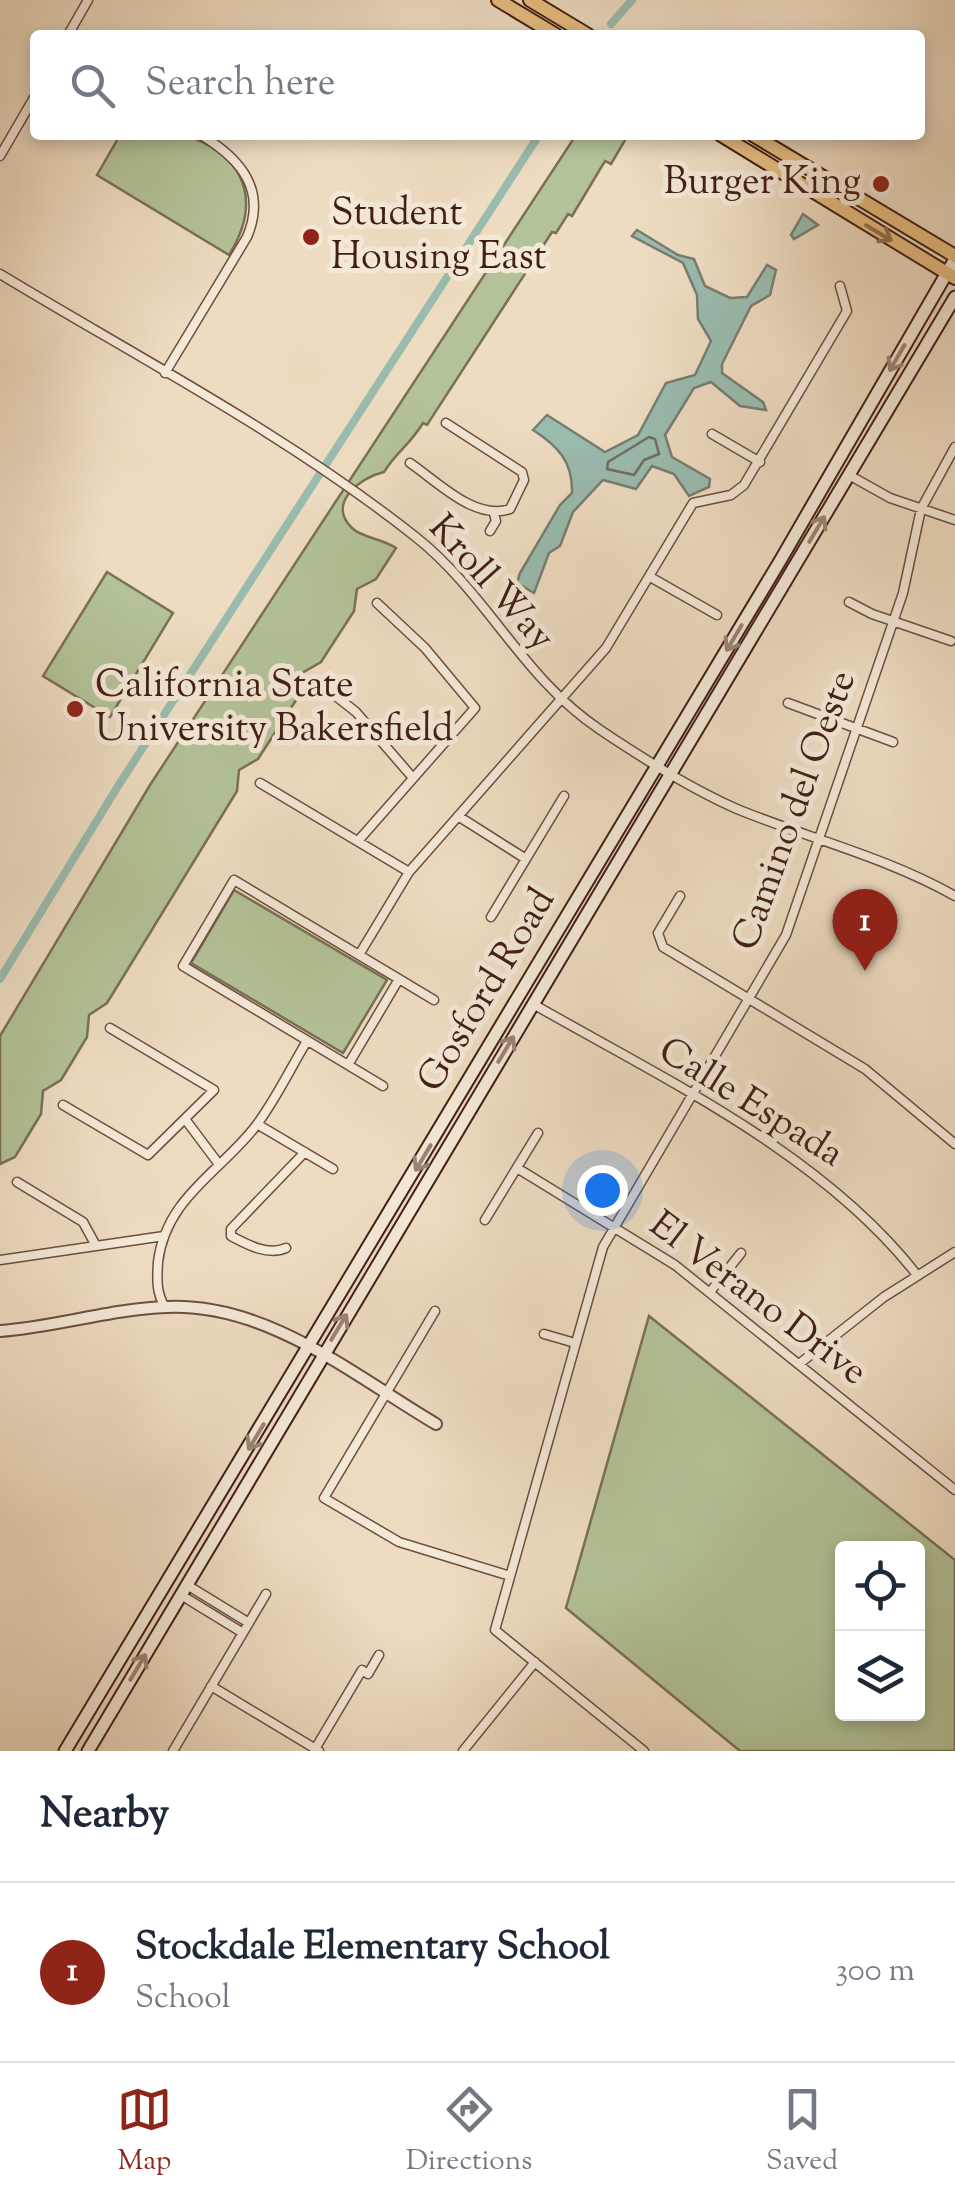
<!DOCTYPE html>
<style>
body{margin:0;font-family:"Sorts Mill Goudy",serif;background:#f2f2f3;color:#1f2937}
.controls{position:absolute;right:30px;bottom:30px;display:grid;overflow:hidden;border-radius:10px;box-shadow:0 5px 15px #0003}
.controls button{width:90px;height:90px;display:grid;place-items:center;padding:0;border:0;border-bottom:2px solid #e0e1e3;background:#fff;color:#1f2937;font:50px sans-serif}
.you{position:absolute;left:602px;top:1190px;width:35px;height:35px;margin:-25px;border:8px solid #fff;border-radius:50%;background:#1a73e8;box-shadow:0 0 0 15px #1a73e833}
.badge{display:grid;place-items:center;width:65px;height:65px;border-radius:50%;background:#8f2418;color:#fff;font-size:32px;font-weight:700}
.pin{position:absolute;translate:-50% -82px;filter:drop-shadow(0 2px 5px #0008)}
.pin::after{content:'';position:absolute;top:52px;width:35px;height:30px;background:inherit;clip-path:polygon(0 0,100% 0,50% 100%)}
.list{margin:0;padding:0;list-style:none}
h2{display:flex;justify-content:space-between;align-items:center;height:130px;margin:0;padding:0 40px;font-size:42px}
h2 small{font-size:32px;font-weight:400;color:#747a83}
.list li{display:grid;grid-template-columns:65px 1fr auto;gap:30px;align-items:center;box-sizing:border-box;height:180px;padding:0 40px;border-top:2px solid #e0e1e3}
.list b{display:block;font-size:38px;white-space:nowrap}
.list p{margin:0;font-size:32px;white-space:nowrap;color:#747a83}
.list em{font-size:32px;font-style:normal;color:#747a83}
.icon{flex:none;width:55px;height:55px;fill:none;stroke:currentColor;stroke-width:2;stroke-linecap:round;stroke-linejoin:round}
.map{position:relative;flex:none;width:955px;height:1751px;overflow:hidden}
.search{position:absolute;background:#fff;box-shadow:0 5px 15px #0003;left:30px;right:30px;top:30px;height:110px;display:flex;align-items:center;gap:25px;box-sizing:border-box;padding:0 35px;border-radius:10px;color:#747a83;font-size:38px}
.sheet{height:310px;background:#fff}
nav{display:flex;justify-content:space-around;align-items:center;box-sizing:border-box;height:140px;border-top:2px solid #e0e1e3;background:#fff;font-size:28px;color:#747a83}
nav a{display:grid;justify-items:center;gap:5px}
nav .on{color:#8f2418}
.map>svg:first-child{display:block}
.green{fill:#b3c298;stroke:#7a7056;stroke-width:2.5;fill-rule:evenodd}
.water{fill:#9abcaf;stroke:#777d71;stroke-width:2.5}
.lines{fill:none;stroke-linecap:round;stroke-linejoin:round}
.shore{stroke:#6e6e61;stroke-width:2.5}
.canal{stroke:#9abcaf;stroke-width:8}
.minor-casing{stroke:#6d4e3f;stroke-width:11}
.tertiary-casing{stroke:#6d4e3f;stroke-width:14}
.secondary-casing{stroke:#421f13;stroke-width:15}
.primary-casing{stroke:#421f13;stroke-width:16}
.minor{stroke:#f4e8d7;stroke-width:8}
.tertiary{stroke:#f4e8d7;stroke-width:10}
.secondary{stroke:#f4e8d7;stroke-width:11}
.primary{stroke:#e7be81;stroke-width:12}
.oneway{stroke:#946e4a}
.oneway2{stroke:#9b8475}
.poi-dot{fill:#8f2418;stroke:#f4e8d7;stroke-width:4}
.labels{text-anchor:middle;dominant-baseline:central;stroke-width:10;stroke-linejoin:round;paint-order:stroke}
.poi-label{font-size:38px;fill:#421f13;stroke:#f4e8d7;text-anchor:start}
.street-label{font-size:38px;fill:#421f13;stroke:#f4e8d7}
</style>
<div class="map">
<svg width="955" height="1751" viewBox="0 0 955 1751">
<rect width="100%" height="100%" fill="#eedcc2"/>
<filter id="stains"><feTurbulence type="fractalNoise" baseFrequency=".002" numOctaves="4"/><feColorMatrix values="0 0 0 0 .2 0 0 0 0 .09 0 0 0 0 .02 0 0 0 .5 -.17"/></filter>
<radialGradient id="worn" r=".72"><stop offset=".6" stop-color="#630" stop-opacity="0"/><stop offset="1" stop-color="#630" stop-opacity=".3"/></radialGradient>
<path class="green" d="M120 135C141 135 173 129 191 137 251 160 259 207 229 255L97 175Z
M576 135H628L611 164 605 161 572 216 568 214 556 233 552 232 427 425 423 423C409 446 397 451 384 472 361 477 326 503 352 528 362 538 381 538 396 548L376 579 357 589 354 611 321 662 302 673 300 694 258 759 239 770 237 791 107 1003 89 1015 87 1037 61 1080 43 1091 41 1114 15 1157 0 1164V1036L150 785Z
M107 572 173 613 110 717 43 676Z
M234 890 387 980 343 1053 191 963Z
M649 1316 955 1560V1751H740L566 1608ZM842 1548H918V1714H842Z"/>
<path class="water" d="M803 214 818 225 794 239 791 235Z
M637 230 678 255 694 259 705 286 730 298 747 297 767 265 776 270 770 295 751 306 722 364V373L763 402 766 410 740 406 711 382 694 388 665 435 672 457 710 479 709 487 689 496 674 474 652 466 636 489 603 480 573 512 560 546 549 553 534 593 517 583 520 573 560 505 572 493C573 462 558 446 533 430L547 415 605 452 638 435 666 383 695 375 711 341 698 319 697 295 683 263 632 236Z"/>
<g class="lines">
<path class="shore" d="M649 437 655 439 659 454 644 460 634 475 607 469 608 462Z"/>
<path class="canal" d="M611 24 632 0
M0 979 118 786 539 135"/>
<g class="minor-casing">
<path id="minor" d="M68 35 88 0
M0 156 35 96
M0 274C139 358 289 436 417 538 487 594 523 678 599 729 642 758 689 788 737 809 810 839 886 857 955 896
M165 373 247 237C267 190 241 159 201 135
M712 434 760 462
M410 463C438 482 475 521 510 509L524 480 522 472 446 423
M849 475 890 498 955 520
M490 531 496 521 494 514
M652 578 717 615
M849 602 872 614 951 641
M323 686 356 712 413 778
M788 703 893 742
M260 783 409 872
M458 816 526 859
M358 841 475 708 425 648 377 603
M680 896 658 933 663 947 865 1069 955 1144
M491 917 564 796
M359 955 409 872 606 648 693 503 731 495 744 485 847 311 840 286
M533 1004C664 1079 823 1154 917 1275
M348 1065 399 979
M383 1086 183 966 234 880 434 1000
M63 1105 148 1155 214 1090 110 1028
M185 1119 218 1163
M257 1124 333 1169
M517 1168 675 1265 955 1490
M17 1182 83 1222 95 1244
M485 1220 538 1133
M286 1248C268 1256 248 1245 231 1236V1229L305 1152
M0 1260 164 1236
M710 1292 741 1253
M165 1307C156 1293 157 1278 158 1262 166 1198 219 1173 255 1127 275 1101 290 1069 307 1041
M435 1311 324 1498 399 1542 510 1576
M544 1334 575 1343
M799 1364 884 1297 955 1252
M187 1585 249 1623
M181 1595 243 1633
M211 1686 319 1751
M315 1749 362 1670 368 1674 379 1655
M173 1751 266 1594
M463 1751 535 1662
M644 1751 495 1630 603 1247 786 935 903 593 921 509 955 447"/>
</g>
<g class="tertiary-casing">
<path id="tertiary" d="M0 1331C56 1327 110 1309 167 1307 268 1303 353 1375 436 1424"/>
</g>
<g class="secondary-casing">
<path id="secondary" d="M65 1751 780 561 955 259
M88 1751 955 297"/>
</g>
<g class="primary-casing">
<path id="primary" d="M498 0 556 35
M530 0 588 35
M721 135 955 278
M753 135 955 256"/>
</g>
<use href="#minor" class="minor"/>
<use href="#tertiary" class="tertiary"/>
<use href="#secondary" class="secondary"/>
<use href="#primary" class="primary"/>
</g>
<defs><path id="oneway-shaft" d="M-6 0H5M1.5-3L5.5 0L1.5 3" fill="none" stroke-width="1.6" stroke-linecap="round" stroke-linejoin="round" transform="scale(2.5)"/></defs>
<use class="oneway" href="#oneway-shaft" transform="translate(879 233) rotate(31)"/>
<g class="oneway2">
<use href="#oneway-shaft" transform="translate(897 358) rotate(120)"/>
<use href="#oneway-shaft" transform="translate(817 529) rotate(-59)"/>
<use href="#oneway-shaft" transform="translate(734 638) rotate(121)"/>
<use href="#oneway-shaft" transform="translate(506 1049) rotate(-59)"/>
<use href="#oneway-shaft" transform="translate(423 1158) rotate(121)"/>
<use href="#oneway-shaft" transform="translate(339 1327) rotate(-59)"/>
<use href="#oneway-shaft" transform="translate(256 1437) rotate(121)"/>
<use href="#oneway-shaft" transform="translate(138 1667) rotate(-59)"/>
</g>
<g class="poi-dot">
<circle cx="881" cy="184" r="10"/>
<circle cx="311" cy="237" r="10"/>
<circle cx="75" cy="709" r="10"/>
</g>
<g class="labels">
<g class="poi-label">
<text x="861" y="184" text-anchor="end">Burger King</text>
<text x="331" y="215">Student<tspan x="331" dy="44">Housing East</tspan></text>
<text x="95" y="687">California State<tspan x="95" dy="44">University Bakersfield</tspan></text>
</g>
<g class="street-label">
<text transform="translate(490 584) rotate(48)">Kroll Way</text>
<text transform="translate(796 811) rotate(-70)">Camino del Oeste</text>
<text transform="translate(488 991) rotate(-59)">Gosford Road</text>
<text transform="translate(750 1104) rotate(32)">Calle Espada</text>
<text transform="translate(757 1300) rotate(37)">El Verano Drive</text>
</g>
</g>
<rect width="100%" height="100%" filter="url(#stains)"/>
<rect width="100%" height="100%" fill="url(#worn)"/>
</svg>
<div class="controls">
<button><svg class="icon" aria-label="locate" viewBox="0 0 24 24"><circle cx="12" cy="12" r="6"/><path d="M12 2v4M12 18v4M2 12h4M18 12h4"/></svg></button>
<button><svg class="icon" aria-label="layers" viewBox="0 0 24 24"><path d="M12 4l9 5-9 5-9-5zM3 14l9 5 9-5"/></svg></button>
</div>
<div class="you"></div>
<div class="pin badge" style="left:865px;top:971px">1</div>
<div class="search"><svg class="icon" aria-label="search" viewBox="0 0 24 24"><circle cx="10" cy="10" r="6"/><path d="M15 15l6 6"/></svg>Search here</div>
</div>
<section class="sheet">
<h2>Nearby<small></small></h2>
<ul class="list">
<li><span class="badge">1</span><div><b>Stockdale Elementary School</b><p>School</p></div><em>300 m</em></li>
</ul>
</section>
<nav>
<a class="on"><svg class="icon" aria-label="map" viewBox="0 0 24 24"><path d="M3 6l6-2 6 2 6-2v14l-6 2-6-2-6 2zM9 4v14M15 6v14"/></svg>Map</a>
<a><svg class="icon" aria-label="directions" viewBox="0 0 24 24"><path d="M12 3l9 9-9 9-9-9zM9 14v-3h6M13 9l2 2-2 2"/></svg>Directions</a>
<a><svg class="icon" aria-label="saved" viewBox="0 0 24 24"><path d="M7 4h10v16l-5-4-5 4z"/></svg>Saved</a>
</nav>
